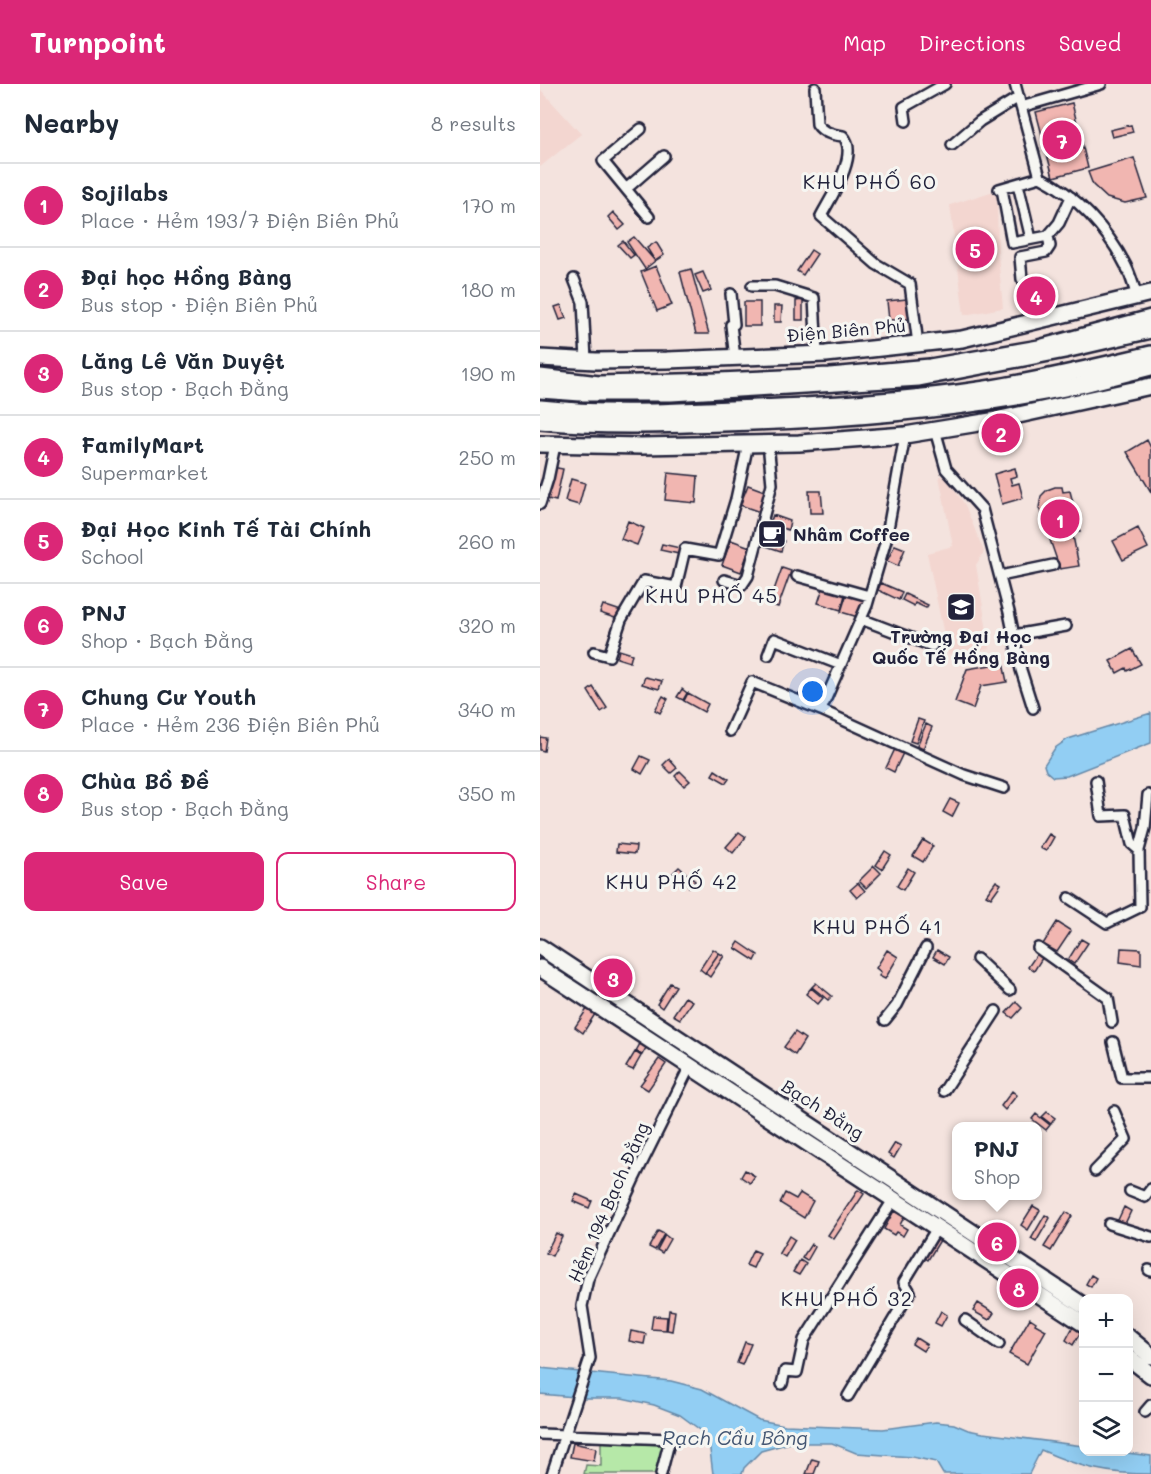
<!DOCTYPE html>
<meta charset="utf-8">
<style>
body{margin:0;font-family:Mali,sans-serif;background:#f2f2f3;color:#1f2937}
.controls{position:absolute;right:18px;bottom:18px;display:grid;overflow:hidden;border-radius:12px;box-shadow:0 6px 24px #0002}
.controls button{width:54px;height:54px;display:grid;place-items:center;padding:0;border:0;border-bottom:2px solid #e0e1e3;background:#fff;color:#1f2937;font:30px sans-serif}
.you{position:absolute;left:273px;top:608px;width:21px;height:21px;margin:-15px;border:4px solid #fff;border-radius:50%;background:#1a73e8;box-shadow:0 0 0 9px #1a73e833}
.badge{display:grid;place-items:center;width:39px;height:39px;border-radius:50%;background:#db2777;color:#fff;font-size:20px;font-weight:700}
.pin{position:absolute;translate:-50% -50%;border:3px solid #fff;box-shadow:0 2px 6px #0006}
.popup{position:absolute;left:412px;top:1038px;width:90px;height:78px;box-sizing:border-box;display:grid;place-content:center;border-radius:12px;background:#fff;filter:drop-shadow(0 2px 4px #0005);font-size:20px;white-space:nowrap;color:#747a83}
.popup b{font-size:22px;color:#1f2937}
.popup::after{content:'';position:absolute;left:50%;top:100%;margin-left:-12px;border:12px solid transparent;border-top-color:#fff}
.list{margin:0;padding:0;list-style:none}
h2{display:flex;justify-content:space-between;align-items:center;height:78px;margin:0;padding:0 24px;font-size:26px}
h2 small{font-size:20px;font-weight:400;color:#747a83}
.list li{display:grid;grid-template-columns:39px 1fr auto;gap:18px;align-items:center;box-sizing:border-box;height:84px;padding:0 24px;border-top:2px solid #e0e1e3}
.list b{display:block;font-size:22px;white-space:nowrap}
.list p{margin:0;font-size:20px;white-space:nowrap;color:#747a83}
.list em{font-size:20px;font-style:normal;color:#747a83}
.actions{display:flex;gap:12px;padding:18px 24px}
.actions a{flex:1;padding:14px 0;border:2px solid #db2777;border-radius:12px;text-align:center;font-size:21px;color:#db2777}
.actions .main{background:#db2777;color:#fff}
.icon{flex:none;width:33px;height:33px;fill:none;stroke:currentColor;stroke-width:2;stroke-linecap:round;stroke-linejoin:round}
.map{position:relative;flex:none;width:611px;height:1390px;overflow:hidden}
header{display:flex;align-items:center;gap:36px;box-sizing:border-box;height:84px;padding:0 30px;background:#db2777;color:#fff}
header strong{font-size:28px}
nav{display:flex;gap:33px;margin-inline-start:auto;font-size:21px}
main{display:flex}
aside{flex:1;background:#fff}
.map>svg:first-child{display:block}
.built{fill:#f3d6d0}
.green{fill:#b6e8a8;stroke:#6c8572;stroke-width:1.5}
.water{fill:#92cef3;stroke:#6589a9;stroke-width:1.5}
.building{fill:#f1b6b1;stroke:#22223b;stroke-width:1.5}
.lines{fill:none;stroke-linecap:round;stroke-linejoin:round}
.minor-casing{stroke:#22223b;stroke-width:14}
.primary-casing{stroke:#22223b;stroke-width:20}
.trunk-casing{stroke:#22223b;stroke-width:20}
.minor{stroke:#f6f6f2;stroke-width:9}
.primary{stroke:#f6f6f2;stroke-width:15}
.trunk{stroke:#f6f6f2;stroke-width:15}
.labels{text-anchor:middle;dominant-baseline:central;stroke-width:6;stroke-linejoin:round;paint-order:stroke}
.street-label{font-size:18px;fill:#22223b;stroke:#f6f6f2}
.poi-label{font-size:18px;font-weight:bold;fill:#22223b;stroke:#f6f6f2;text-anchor:start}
.neighbourhood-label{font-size:20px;letter-spacing:1.5px;fill:#22223b;stroke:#f6f6f2}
.water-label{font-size:20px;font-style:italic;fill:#445672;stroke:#f6f6f2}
</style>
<header>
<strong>Turnpoint</strong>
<nav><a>Map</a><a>Directions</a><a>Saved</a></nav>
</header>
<main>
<aside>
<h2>Nearby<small>8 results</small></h2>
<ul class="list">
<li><span class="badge">1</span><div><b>Sojilabs</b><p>Place · Hẻm 193/7 Điện Biên Phủ</p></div><em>170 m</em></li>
<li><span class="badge">2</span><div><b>Đại học Hồng Bàng</b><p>Bus stop · Điện Biên Phủ</p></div><em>180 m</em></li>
<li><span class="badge">3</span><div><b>Lăng Lê Văn Duyệt</b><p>Bus stop · Bạch Đằng</p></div><em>190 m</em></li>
<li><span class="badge">4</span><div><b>FamilyMart</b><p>Supermarket</p></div><em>250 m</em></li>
<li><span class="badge">5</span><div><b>Đại Học Kinh Tế Tài Chính</b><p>School</p></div><em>260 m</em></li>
<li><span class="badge">6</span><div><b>PNJ</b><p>Shop · Bạch Đằng</p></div><em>320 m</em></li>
<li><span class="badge">7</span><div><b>Chung Cư Youth</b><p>Place · Hẻm 236 Điện Biên Phủ</p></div><em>340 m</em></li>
<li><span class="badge">8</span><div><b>Chùa Bồ Đề</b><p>Bus stop · Bạch Đằng</p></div><em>350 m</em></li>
</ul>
<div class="actions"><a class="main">Save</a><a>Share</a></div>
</aside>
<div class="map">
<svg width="611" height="1390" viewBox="0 0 611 1390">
<rect width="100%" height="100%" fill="#f4e3de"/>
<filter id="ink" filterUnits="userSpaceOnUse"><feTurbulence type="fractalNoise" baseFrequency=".0167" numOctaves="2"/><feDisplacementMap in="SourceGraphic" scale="12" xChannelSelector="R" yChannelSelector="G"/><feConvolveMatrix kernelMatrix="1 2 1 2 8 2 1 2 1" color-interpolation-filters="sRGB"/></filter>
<g filter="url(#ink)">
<path class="built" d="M0 5 41 50 0 83Z
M457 106 458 171 463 224 424 231 410 121Z
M399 392H405L425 421 444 468 436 481 450 565 408 570 387 469 413 462Z"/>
<path class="green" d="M61 1358 126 1361 117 1390H44L46 1381 61 1382Z"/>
<path class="water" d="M611 629V659L527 692 513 693 506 687 504 681 515 664 528 655Z
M0 1284 131 1297 162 1305 219 1336 245 1341 343 1345 396 1338 414 1340 428 1346 443 1349 543 1362 544 1368H579L611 1372V1390C567 1390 541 1384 501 1366L489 1390H403L396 1378 372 1373 316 1369 292 1359H250L221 1367 204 1384 202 1390H173L169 1358 159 1345 140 1331 114 1321 82 1314H46L0 1310Z"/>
<path class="building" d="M532 19 548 84 513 93 496 28Z
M591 41 593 48 572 53 570 46Z
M594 74 607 114 585 119 567 114 553 101 548 88Z
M73 128 85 141 79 146 68 133Z
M94 153 115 177 105 185 87 158Z
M83 157 94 171 90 174 78 161Z
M116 158 124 171 115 177 107 164Z
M271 166 277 170 263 191 257 187Z
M116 182 132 221 117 227 101 188Z
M151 185 169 250H156L140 188Z
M163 188 171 206 163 209 155 191Z
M367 215 370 235 349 236 347 217Z
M263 216V236H256V217Z
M204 218H220V242H204Z
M21 221 26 234 20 236 15 223Z
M234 222H242L241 238H234Z
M607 356 611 364V408L587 368Z
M12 383 23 385 16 417 4 414Z
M475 384 477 392 470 394 472 401 479 399 483 414 462 420 454 390Z
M128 389 158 392 156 419 125 416Z
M31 395 45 399 39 421 25 417Z
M208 401 227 408 220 428 200 421Z
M515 403H522L523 408 530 407 540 447H532L539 482 520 485 499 424 501 412 507 406Z
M269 407H281L283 429H270Z
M233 431 250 437 248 446 240 443 236 455 244 457 241 467 223 461Z
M88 437 104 444 97 461 81 455Z
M598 444 608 464 583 476 573 457Z
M191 456 210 463 201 488 182 481Z
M122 460 140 464 139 470 120 466Z
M355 461 365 465 358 482 347 477Z
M242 484 251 487 238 523 229 520Z
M341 499 362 508 359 516 338 506Z
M283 504 305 511 301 526 278 519Z
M307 509 325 514 318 533 301 528Z
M365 510 388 521 386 524 375 519 374 522 362 516Z
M63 521 81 527 78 535 60 529Z
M592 565 601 580 587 587 586 584 577 589 570 577Z
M79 566 92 570 90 578 77 574Z
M463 579 467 598 441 602 433 625 415 618 427 585Z
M105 593 122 597 119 605 102 600Z
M53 603 67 624 61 628 48 607Z
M142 605 147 609 143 616 137 613Z
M148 609 168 620 164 628 144 617Z
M123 612 128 615 120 629 115 626Z
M378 635 384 637 376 659 370 657Z
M386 640 392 643 383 665 377 662Z
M0 653 6 654 4 667 0 666Z
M355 665 363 669 354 688 346 684Z
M101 672 110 676 102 690 94 685Z
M129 675 137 684 131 689 123 681Z
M175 686 189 695 186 699 172 691Z
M140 687 150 697 144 702 135 692Z
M410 715 419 719 412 733 403 728Z
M199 748 206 753 193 769 186 763Z
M509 750 514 753 506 767 500 764Z
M383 756 393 762 383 778 373 772Z
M77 760 96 762 95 770 76 768Z
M345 767 351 771 342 785 336 781Z
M334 782 341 789 326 804 319 797Z
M139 783 155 797 149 803 133 789Z
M368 784 374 788 363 806 357 802Z
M456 797 461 800 451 814 446 811Z
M318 799 325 807 317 814 310 806Z
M517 838 531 847 517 868 503 860Z
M541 855 548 859 534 880 528 876Z
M199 858 218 871 215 877 195 864Z
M581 864 601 865V881L580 878Z
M173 865 179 869 165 889 160 885Z
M347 866 358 873 345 895 339 892 341 888 336 884Z
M397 866 409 873 405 880 393 873Z
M499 867 504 871 494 887 488 883Z
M179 869 184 872 170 893 165 889Z
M130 899 136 902 122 924 117 920Z
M276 899 292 912 288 916 272 903Z
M271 904 283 914 278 920 266 910Z
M145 913 152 917 140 935 133 931Z
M476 918 482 924 473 934 466 929Z
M49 922 57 927 43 949 35 943Z
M255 948 265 955 255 971 244 963Z
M101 958 107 962 102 971 96 967Z
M95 968 101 972 93 986 86 983Z
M119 975 126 980 108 1006 100 1001Z
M472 1007 477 1011 465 1026 461 1022Z
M507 1028 515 1034 511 1040 502 1033Z
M496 1030 510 1041 506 1046 492 1035Z
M355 1059 361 1062 354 1074 348 1070Z
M205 1086 215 1092 210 1099 201 1093Z
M318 1106 324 1110 294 1155 288 1151Z
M245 1109 256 1115 260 1109 273 1117 264 1134 240 1119Z
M36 1110 52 1117 49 1124 33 1117Z
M493 1122 500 1126 488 1146 481 1141Z
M584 1123 591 1127 584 1142 578 1136Z
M354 1127 364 1133 360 1141 367 1145 363 1152 356 1148 354 1151 344 1145Z
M526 1128 532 1132 511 1167 504 1163Z
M505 1131 510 1134 496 1158 491 1155Z
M118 1147 124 1150 115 1166 109 1163Z
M16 1149 22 1152 12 1172 6 1169Z
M395 1149 402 1153 388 1176 382 1172Z
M125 1151 130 1155 122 1169 117 1166Z
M249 1152 255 1156 245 1173 239 1169Z
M271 1160 275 1163 267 1177 262 1174Z
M213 1166 220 1169 213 1184 206 1181Z
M260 1176 266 1180 259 1191 253 1188Z
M551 1191 556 1194 551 1203 546 1200Z
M438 1219 454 1229 449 1236 433 1227Z
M129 1226 135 1227 132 1247 127 1246Z
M401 1227 407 1231 401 1242 395 1239Z
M113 1232 127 1233 126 1246 111 1245Z
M490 1234 496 1238 495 1240 506 1246 487 1280 469 1270Z
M534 1241 542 1246 533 1261 526 1256Z
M91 1247 106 1250 104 1260 89 1257Z
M376 1254 387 1261 383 1267 372 1260Z
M205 1258 211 1260 202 1281 197 1279Z
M33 1359 56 1364 54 1377 30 1373Z
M272 1375 279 1377 274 1390H266Z"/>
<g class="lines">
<g class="minor-casing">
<path id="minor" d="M475 0 500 93
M275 4 277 40C283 49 293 51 303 52 320 70 290 115 281 132L336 180 370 200 378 260
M481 23 561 0
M366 37 364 23 405 0
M101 45 63 77 109 133
M412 61 440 37 479 13
M500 93C536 111 568 146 586 182 591 192 594 203 597 213
M478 100 491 155
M86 105 124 72
M459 105 500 93
M462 105 472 159 508 152 519 139 531 113
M34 195 43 218 46 276
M482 195 480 173 506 168 510 162 508 152
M212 202H235L274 214 277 271
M191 210 194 240 191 241 195 274
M395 346 406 385 442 425 469 528 481 586 493 624
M0 420 8 395 15 361
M257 492 329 512
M460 492 513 481
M184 496 202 501 208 492 232 400 228 359
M321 535 392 562
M474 551 526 542
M54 568 69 572 81 536 104 497 136 503 145 465 179 471 196 415 208 360
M228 571 234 555 301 581
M281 626 424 691 464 704
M190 647 212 598 281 626 327 521 346 456 365 351
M556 697 561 732 585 731 592 760 599 766
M529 814 567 839 600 823 599 766 605 744 608 711
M498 864 568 914 572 938
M437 875 470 906
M345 936 357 921 386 864
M573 958 582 994H611
M404 1007 456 927
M555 1087 586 1055 574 1027
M590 1107 605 1113 611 1105
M569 1140 611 1153
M609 1186 611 1187
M425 1236 459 1260
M242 1300 245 1287 257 1288 264 1256 353 1116
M308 1312 370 1208 364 1198 397 1144
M605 1328 611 1321
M0 1350 130 1355 121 1390
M12 1390 50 1274 42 1222 48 1195 93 1097 150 982"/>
</g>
<g class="primary-casing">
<path id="primary" d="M0 274 56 277 127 276 286 270 422 255 611 209
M0 293 59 300 179 297 290 292 390 283 499 264 611 234
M0 337C61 343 121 341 182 339 302 336 423 326 540 301 564 295 587 289 611 283
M0 360 101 362 259 359 365 351 451 337 611 302
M0 863 544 1222
M0 884 544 1240
M588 1253 611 1272
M588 1273 611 1291"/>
</g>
<g class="trunk-casing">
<path id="trunk" d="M0 306 41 309H131L379 294 525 266 611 246
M0 324C64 331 127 328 191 325 276 322 362 318 446 305 502 296 556 283 611 270"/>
</g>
<use href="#minor" class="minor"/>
<use href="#primary" class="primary"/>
<use href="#trunk" class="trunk"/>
</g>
</g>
<defs>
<g id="cafe-square" transform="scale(1.5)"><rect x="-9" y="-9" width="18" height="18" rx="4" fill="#22223b" stroke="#f6f6f2"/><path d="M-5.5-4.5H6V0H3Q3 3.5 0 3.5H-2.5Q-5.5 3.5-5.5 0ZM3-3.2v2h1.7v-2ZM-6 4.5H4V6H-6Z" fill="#fff"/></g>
<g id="university-square" transform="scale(1.5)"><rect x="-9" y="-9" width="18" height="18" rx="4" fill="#22223b" stroke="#f6f6f2"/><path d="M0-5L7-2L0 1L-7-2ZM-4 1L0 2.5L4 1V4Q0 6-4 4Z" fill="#fff"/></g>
</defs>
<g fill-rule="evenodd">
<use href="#cafe-square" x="232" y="450"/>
<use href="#university-square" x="421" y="523"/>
</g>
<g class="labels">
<g class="street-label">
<text transform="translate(306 246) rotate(-5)">Điện Biên Phủ</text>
<text transform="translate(283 1025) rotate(33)">Bạch Đằng</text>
<text transform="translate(68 1118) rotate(-66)">Hẻm 194 Bạch Đằng</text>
</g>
<g class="poi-label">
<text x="253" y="450">Nhâm Coffee</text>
<text x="421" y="552" text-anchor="middle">Trường Đại Học<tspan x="421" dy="21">Quốc Tế Hồng Bàng</tspan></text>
</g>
<g class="neighbourhood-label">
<text x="330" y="97">KHU PHỐ 60</text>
<text x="172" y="511">KHU PHỐ 45</text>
<text x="132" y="797">KHU PHỐ 42</text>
<text x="338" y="842">KHU PHỐ 41</text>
<text x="307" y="1214">KHU PHỐ 32</text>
</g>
<g class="water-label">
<text x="195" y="1353">Rạch Cầu Bông</text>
</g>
</g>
</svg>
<div class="controls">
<button>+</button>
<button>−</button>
<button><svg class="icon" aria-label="layers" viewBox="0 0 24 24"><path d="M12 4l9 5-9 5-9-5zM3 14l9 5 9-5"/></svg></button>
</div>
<div class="you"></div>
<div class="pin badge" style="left:520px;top:435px">1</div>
<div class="pin badge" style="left:461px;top:349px">2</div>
<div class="pin badge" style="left:73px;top:894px">3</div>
<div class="pin badge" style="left:496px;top:212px">4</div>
<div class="pin badge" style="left:435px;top:165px">5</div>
<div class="pin badge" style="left:457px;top:1158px">6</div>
<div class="popup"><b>PNJ</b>Shop</div>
<div class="pin badge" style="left:522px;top:56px">7</div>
<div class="pin badge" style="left:479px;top:1204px">8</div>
</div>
</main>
